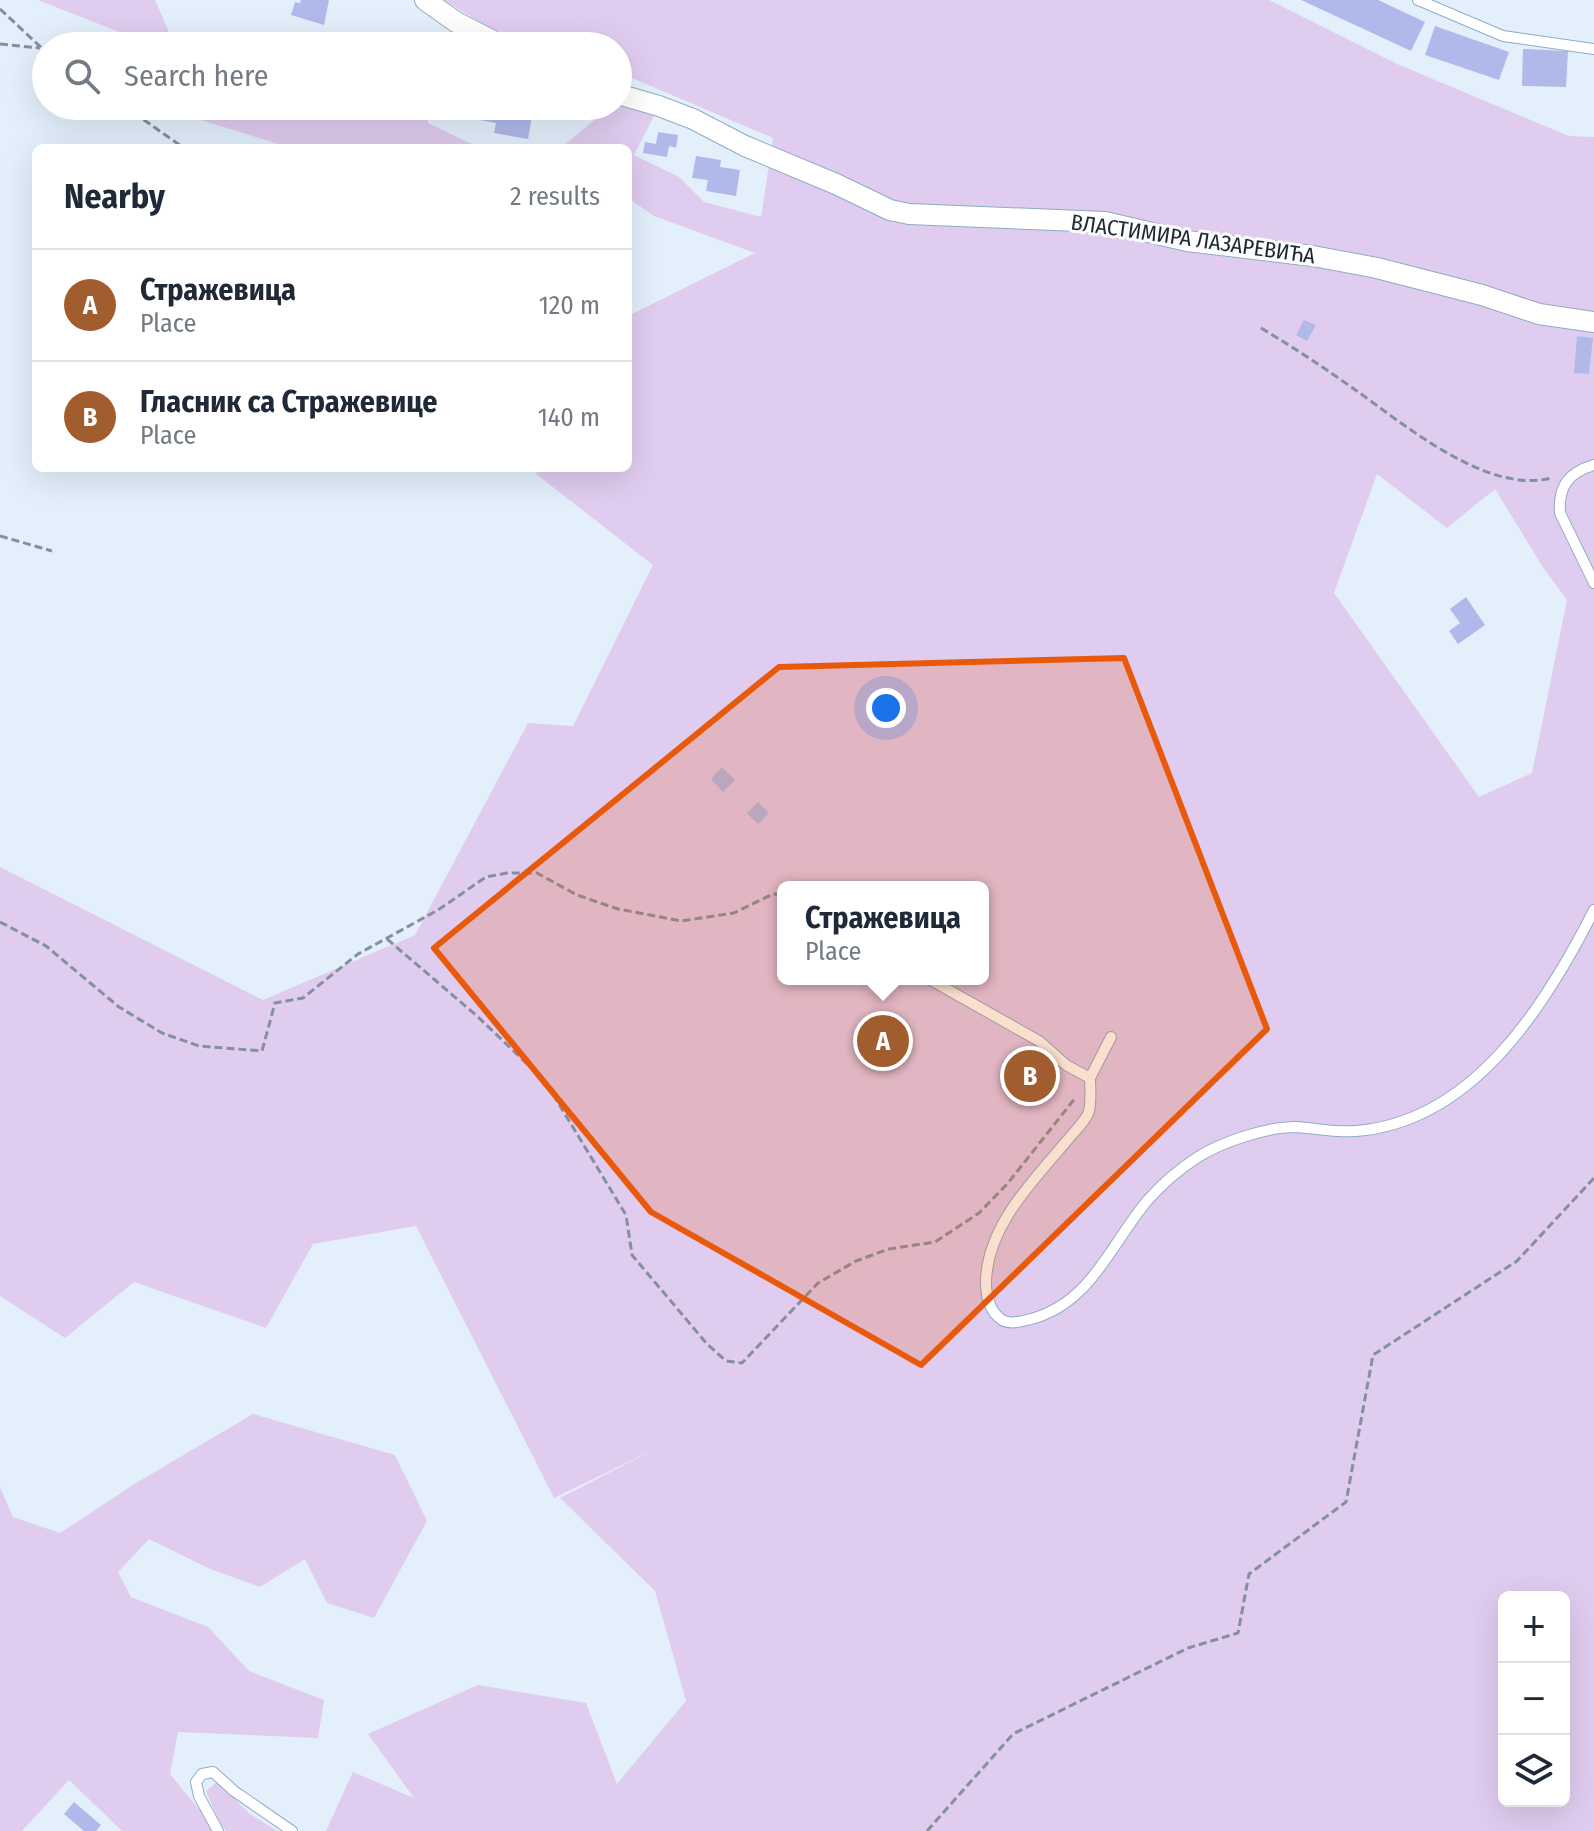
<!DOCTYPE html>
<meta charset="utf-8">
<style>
body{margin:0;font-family:"Fira Sans Condensed",sans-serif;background:#f2f2f3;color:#1f2937}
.controls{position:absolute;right:24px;bottom:24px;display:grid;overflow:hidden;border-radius:12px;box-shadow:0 8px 32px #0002}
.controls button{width:72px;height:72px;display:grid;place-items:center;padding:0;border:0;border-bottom:2px solid #e0e1e3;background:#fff;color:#1f2937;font:40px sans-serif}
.you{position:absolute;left:886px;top:708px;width:28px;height:28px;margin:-20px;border:6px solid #fff;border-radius:50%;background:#1a73e8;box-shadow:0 0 0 12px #1a73e833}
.badge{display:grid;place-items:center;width:52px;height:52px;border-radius:50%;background:#a15d2d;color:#fff;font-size:26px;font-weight:700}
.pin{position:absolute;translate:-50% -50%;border:4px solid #fff;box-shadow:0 2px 8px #0006}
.popup{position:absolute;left:777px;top:881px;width:212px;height:104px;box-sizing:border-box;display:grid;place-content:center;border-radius:12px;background:#fff;filter:drop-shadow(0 2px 6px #0005);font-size:26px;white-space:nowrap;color:#747a83}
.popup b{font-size:30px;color:#1f2937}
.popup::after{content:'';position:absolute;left:50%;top:100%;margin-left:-16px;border:16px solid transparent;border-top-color:#fff}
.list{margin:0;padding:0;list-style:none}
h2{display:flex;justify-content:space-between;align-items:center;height:104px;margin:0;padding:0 32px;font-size:34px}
h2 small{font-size:26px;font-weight:400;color:#747a83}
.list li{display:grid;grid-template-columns:52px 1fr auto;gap:24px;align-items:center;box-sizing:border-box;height:112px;padding:0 32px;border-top:2px solid #e0e1e3}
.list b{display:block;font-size:30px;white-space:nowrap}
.list p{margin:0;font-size:26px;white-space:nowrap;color:#747a83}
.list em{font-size:26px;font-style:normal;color:#747a83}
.icon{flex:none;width:44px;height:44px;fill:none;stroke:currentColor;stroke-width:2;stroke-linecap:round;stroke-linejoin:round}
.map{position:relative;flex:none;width:1594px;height:1831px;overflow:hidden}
.search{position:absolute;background:#fff;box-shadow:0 8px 32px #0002;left:32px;top:32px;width:600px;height:88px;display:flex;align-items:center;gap:20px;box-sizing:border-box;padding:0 28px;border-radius:44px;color:#747a83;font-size:30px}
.panel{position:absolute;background:#fff;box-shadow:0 8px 32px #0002;left:32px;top:144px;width:600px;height:328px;border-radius:12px}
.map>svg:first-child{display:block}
.green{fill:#e0ccef;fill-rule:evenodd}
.building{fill:#b0b9ea}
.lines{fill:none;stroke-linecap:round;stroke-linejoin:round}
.service-casing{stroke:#8dacc5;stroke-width:12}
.minor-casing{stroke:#8dacc5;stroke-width:22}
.path{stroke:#84909b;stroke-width:3;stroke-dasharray:8 4;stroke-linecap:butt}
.service{stroke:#fff;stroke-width:10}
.minor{stroke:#fff;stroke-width:20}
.marked{fill:#e8590c;fill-opacity:0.2;stroke:#e8590c;stroke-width:6;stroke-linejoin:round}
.labels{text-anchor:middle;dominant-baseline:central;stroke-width:6;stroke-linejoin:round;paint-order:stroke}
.street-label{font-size:22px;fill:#1b2731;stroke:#fcfcfc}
</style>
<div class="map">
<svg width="1594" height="1831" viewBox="0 0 1594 1831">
<rect width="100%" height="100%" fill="#e3f0fb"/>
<path class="green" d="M38 0H155L175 46H143L137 39Z
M444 0H1269L1397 64 1569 136 1594 137V1831H326L353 1772 414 1798 368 1734 478 1685 586 1703 617 1784 686 1701 655 1591 560 1498 659 1447 554 1498 416 1226 313 1244 266 1328 134 1282 65 1338 0 1296V867L263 1000 415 935 528 723 573 726 653 565 536 474 539 468H628V316L755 253 654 216 628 198V148H561L611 106H618V100L659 106 634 155 679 177 704 202 761 217 773 138 618 72V46H542L488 27ZM1377 474 1447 528 1495 489 1544 569 1567 600 1532 773 1479 797 1334 593ZM783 887H983V979H783ZM1504 1597H1564V1801H1504Z
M190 106H428V123L480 148H291L201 120Z
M253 1414 395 1455 427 1521 374 1618 327 1603 305 1559 260 1587 210 1569 149 1539 118 1572 131 1597 208 1627 249 1671 324 1700 318 1738 178 1732 170 1774 217 1831H122L69 1780 22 1831H0V1487L13 1517 60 1533 136 1483Z
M217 1782 250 1814 277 1831H226L219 1822 206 1791Z"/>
<path class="building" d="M301 0H329L324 25 291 15 295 2 300 3Z
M1301 0H1378L1425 22 1411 51Z
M1435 26 1509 52 1499 80 1425 55Z
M1523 49 1568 51 1566 87 1522 86Z
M437 106H498V110L532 116 528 139 494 133 496 123 436 112Z
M658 132 678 135 676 148 669 146 667 157 643 153 645 142 656 144Z
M696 156 721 160 720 167 740 170 736 196 706 191 708 180 692 178Z
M1304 320 1316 325 1307 341 1296 335Z
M1577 336 1593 338 1589 374 1574 373Z
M1466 597 1485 625 1458 644 1449 631 1460 623 1450 609Z
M722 767 735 780 723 792 711 779Z
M758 802 769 813 758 824 747 813Z
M74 1802 101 1825 96 1831H84L64 1814Z"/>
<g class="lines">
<g class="service-casing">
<path id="service" d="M1418 0 1503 36 1594 49
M316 43 386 40 430 46
M1594 465C1569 472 1558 486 1560 513L1594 583
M929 979 1039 1041 1066 1065 1090 1078C1090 1089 1092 1105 1088 1114 1083 1124 1072 1134 1065 1143 1031 1183 987 1227 986 1282 986 1297 989 1311 1002 1320 1011 1325 1022 1321 1031 1319 1091 1303 1111 1244 1147 1201 1162 1184 1179 1169 1198 1157 1222 1142 1266 1127 1295 1127 1315 1128 1336 1133 1356 1131 1473 1122 1546 1005 1594 910
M1090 1078 1111 1037
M218 1831 199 1796 196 1782 202 1774 213 1772 234 1791 292 1831"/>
</g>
<g class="minor-casing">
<path id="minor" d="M425 0 456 22 503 46
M618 94 659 106 693 119 745 146 836 184 890 210 909 214 1105 222 1187 241 1313 256 1377 268 1482 295 1539 314 1594 322"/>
</g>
<path class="path" d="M0 9 46 52
M0 44 40 48
M124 106 184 148
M1261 328C1293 347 1323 367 1354 389 1404 424 1487 495 1551 478
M0 536 52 551
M0 922 46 946 119 1007 162 1033 199 1046 262 1051 275 1003 303 998 358 954 438 910 486 877 507 873H537L577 895 618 909 681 921 734 913 773 894H783
M387 939 477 1016 545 1081 626 1215 632 1255 707 1344 726 1361 742 1363 818 1283 856 1261 889 1249 935 1242 979 1213 1008 1183 1076 1097
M927 1831 1013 1734 1188 1648 1238 1633 1249 1574 1346 1502 1373 1355 1517 1261 1594 1178"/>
<use href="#service" class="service"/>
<use href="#minor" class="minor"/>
</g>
<path class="marked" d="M1124 658 1267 1029 921 1365 651 1212 434 948 779 667Z"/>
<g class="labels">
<g class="street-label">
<text transform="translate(1193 239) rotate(8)">ВЛАСТИМИРА ЛАЗАРЕВИЋА</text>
</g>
</g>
</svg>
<div class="controls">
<button>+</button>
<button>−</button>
<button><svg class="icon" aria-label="layers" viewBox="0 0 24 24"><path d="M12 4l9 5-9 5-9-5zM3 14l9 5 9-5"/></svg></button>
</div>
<div class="you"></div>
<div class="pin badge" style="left:883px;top:1041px">A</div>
<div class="popup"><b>Стражевица</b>Place</div>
<div class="pin badge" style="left:1030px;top:1076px">B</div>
<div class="search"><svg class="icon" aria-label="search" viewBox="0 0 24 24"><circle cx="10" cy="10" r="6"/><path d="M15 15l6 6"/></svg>Search here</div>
<section class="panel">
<h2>Nearby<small>2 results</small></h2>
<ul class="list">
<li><span class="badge">A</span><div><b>Стражевица</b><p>Place</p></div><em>120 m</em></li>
<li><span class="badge">B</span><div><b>Гласник са Стражевице</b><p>Place</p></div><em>140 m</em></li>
</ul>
</section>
</div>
